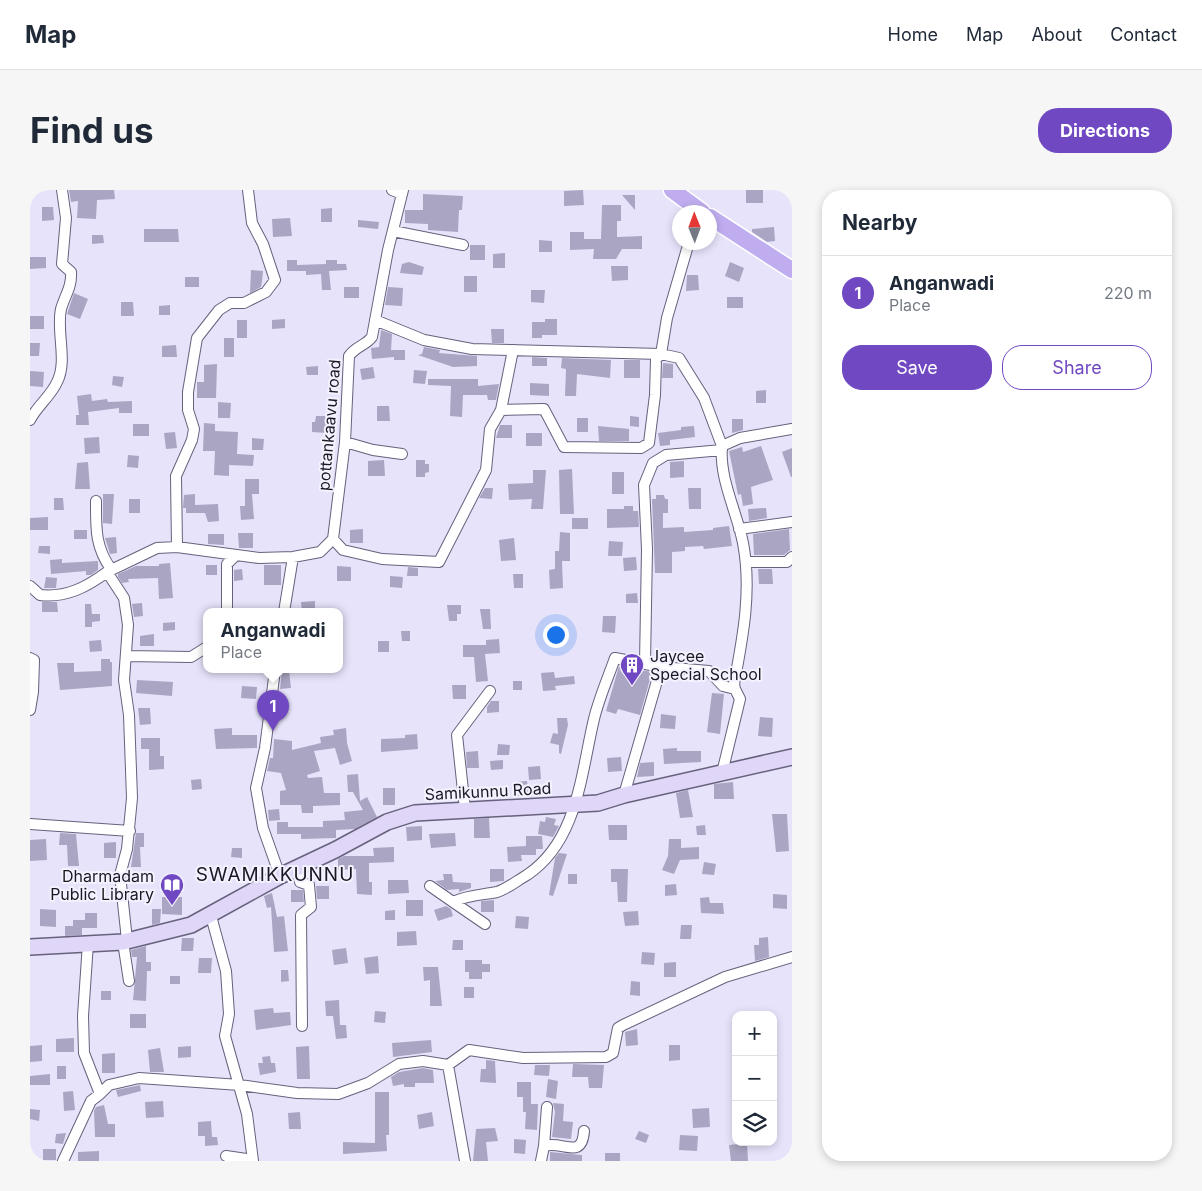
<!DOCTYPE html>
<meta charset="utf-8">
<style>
body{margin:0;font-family:Inter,sans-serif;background:#f6f6f7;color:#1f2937}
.controls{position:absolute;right:15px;bottom:15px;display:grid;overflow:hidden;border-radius:10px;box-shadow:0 2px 8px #0003}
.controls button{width:45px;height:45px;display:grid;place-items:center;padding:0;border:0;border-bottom:1px solid #e0e1e3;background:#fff;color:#1f2937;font:25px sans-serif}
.compass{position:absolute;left:642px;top:15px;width:45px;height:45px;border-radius:50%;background:#fff;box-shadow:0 2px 8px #0003;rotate:359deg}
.you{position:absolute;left:525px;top:444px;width:18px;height:18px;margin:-12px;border:4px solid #fff;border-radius:50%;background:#1a73e8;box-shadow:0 0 0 8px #1a73e833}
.badge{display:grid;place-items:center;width:32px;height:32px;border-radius:50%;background:#7049c2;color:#fff;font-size:16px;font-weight:700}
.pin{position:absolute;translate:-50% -41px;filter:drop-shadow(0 1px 2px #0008)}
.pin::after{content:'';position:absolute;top:26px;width:18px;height:15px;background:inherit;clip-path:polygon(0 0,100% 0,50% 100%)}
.popup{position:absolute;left:173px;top:418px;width:140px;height:65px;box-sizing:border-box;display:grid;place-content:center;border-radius:10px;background:#fff;filter:drop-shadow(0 1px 4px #0005);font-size:16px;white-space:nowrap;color:#747a83}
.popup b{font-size:19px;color:#1f2937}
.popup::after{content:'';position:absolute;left:50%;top:100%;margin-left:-10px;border:10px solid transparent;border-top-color:#fff}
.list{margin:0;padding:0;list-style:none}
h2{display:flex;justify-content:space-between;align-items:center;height:65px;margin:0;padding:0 20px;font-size:21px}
h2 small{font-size:16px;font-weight:400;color:#747a83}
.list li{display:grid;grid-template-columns:32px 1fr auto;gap:15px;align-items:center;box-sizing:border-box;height:75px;padding:0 20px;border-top:1px solid #e0e1e3}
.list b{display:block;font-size:19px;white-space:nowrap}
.list p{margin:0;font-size:16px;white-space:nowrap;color:#747a83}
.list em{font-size:16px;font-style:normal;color:#747a83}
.actions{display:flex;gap:10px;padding:15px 20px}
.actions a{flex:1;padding:11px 0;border:1px solid #7049c2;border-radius:20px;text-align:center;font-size:18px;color:#7049c2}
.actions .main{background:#7049c2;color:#fff}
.icon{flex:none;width:28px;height:28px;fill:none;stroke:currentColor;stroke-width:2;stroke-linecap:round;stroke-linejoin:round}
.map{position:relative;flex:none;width:762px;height:971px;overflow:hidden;border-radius:20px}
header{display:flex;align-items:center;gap:30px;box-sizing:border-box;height:70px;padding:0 25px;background:#fff;border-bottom:1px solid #e0e1e3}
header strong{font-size:24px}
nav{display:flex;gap:28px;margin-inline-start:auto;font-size:18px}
.intro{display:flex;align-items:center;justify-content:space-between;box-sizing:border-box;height:120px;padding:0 30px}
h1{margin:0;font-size:35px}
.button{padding:12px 22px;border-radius:20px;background:#7049c2;color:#fff;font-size:18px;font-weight:700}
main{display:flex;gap:30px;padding:0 30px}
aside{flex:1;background:#fff;border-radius:20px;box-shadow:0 2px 8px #0003}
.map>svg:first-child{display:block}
.building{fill:#aaa5c2}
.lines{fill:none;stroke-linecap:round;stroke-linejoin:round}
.minor-casing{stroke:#67617c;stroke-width:12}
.secondary-casing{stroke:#67617c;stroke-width:18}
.primary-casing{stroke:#fff;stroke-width:19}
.minor{stroke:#fff;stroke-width:10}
.secondary{stroke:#dfd6f8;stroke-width:15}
.primary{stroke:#bfadf0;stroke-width:16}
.labels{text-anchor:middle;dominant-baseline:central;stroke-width:4;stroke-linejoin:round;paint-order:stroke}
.street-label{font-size:16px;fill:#1a1823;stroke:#f4f2fe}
.poi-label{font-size:16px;fill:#1a1823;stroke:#f4f2fe;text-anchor:start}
.quarter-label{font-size:19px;letter-spacing:1px;fill:#1a1823;stroke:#f4f2fe}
</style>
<header>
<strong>Map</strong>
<nav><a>Home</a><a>Map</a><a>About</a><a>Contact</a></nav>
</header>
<div class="intro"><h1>Find us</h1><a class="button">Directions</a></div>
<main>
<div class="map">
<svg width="762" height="971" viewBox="0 0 762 971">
<rect width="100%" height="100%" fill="#e7e3fb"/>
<path class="building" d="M39 0H84L85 9 67 10 66 29 47 28 48 11 41 12Z
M553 0 554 15 534 16V1Z
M716 0H733V13H716Z
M393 4 433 6 432 20H429L428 42 398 40V34L375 33V20H393Z
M592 5H605V20Z
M572 15H591V31H587V47L612 46V59H592L586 69H563L564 59 540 60V42H554V49H571Z
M12 17H23L24 30 12 31Z
M302 18V32H291V19Z
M260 28 262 46 243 47 242 29Z
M328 30 349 32 348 39 328 37Z
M744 37 745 51 737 52 722 42V39Z
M114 39H148L149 52H114Z
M62 45H73L74 53 62 54Z
M509 50 522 51V62H509Z
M440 55H455V70H440Z
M475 63V78H463V64Z
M0 67H16V78L0 79Z
M257 70H267V75L296 74V70H307V74H316L317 80 299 81 301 100H292L291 84 276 85V81H257Z
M379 72 394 77 392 85 370 83 372 74Z
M700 72 714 78 709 92 695 86Z
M581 76H598V90L582 91Z
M221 80 233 81 232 91 231 97 220 103Z
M657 85H668L669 100 656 101Z
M434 86H447V102H434Z
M155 87H169V97H155Z
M314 97H329V108H314Z
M358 97 373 98 372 116 355 115Z
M501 100H515L514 113 501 112Z
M44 103 58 109 50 129 37 124Z
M697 107H713V118H697Z
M91 112H103L104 126H91Z
M140 115V125H129V116Z
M0 126H14V139H0Z
M255 129V138L242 139V130Z
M515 129H527V145H512V148H502V132H515Z
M207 130H217V148H207Z
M461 139H474V153H462Z
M351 140 362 144 361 160H375V170H364V167L342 169 341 158 349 157Z
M194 148H204V167H194Z
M0 153H10L9 166H0Z
M146 155 147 167H132V156Z
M394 157 410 160 409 163 447 166V176L423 177 388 165 392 164Z
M502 167 517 168V176H502Z
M532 168 581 170 580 188 547 184 546 206H535L536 179 531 178Z
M594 170H610V188H594Z
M633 173 643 174V188H632Z
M187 174 186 208H167V192H174V175Z
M288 176V185H277L276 177Z
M343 177 345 188 332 190 330 179Z
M384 180 397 181 395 194 383 193Z
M0 181 14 182 13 197 0 196Z
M83 186 94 187 92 197 82 195Z
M398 189H448V196L469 194 466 210H458L457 205H433L432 227 420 226 421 196 398 195Z
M500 193 519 194V206L500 205Z
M736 200V213H726V201Z
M61 204 62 211 77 209 78 212 102 211V223H89V218L58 222 59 235H46V225H49L47 206Z
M188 212 201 213 200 228H188Z
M347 216H359L360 231H347Z
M286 226H297V230H300V241H297V243L282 242V232H285Z
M600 226 609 227V237L600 236Z
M547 228H558V242H547Z
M702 229H713V240L702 243Z
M174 233 185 234V241L208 242 207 264 224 265 223 276 199 275V286L184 285 185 261H173Z
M103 234H119V246H103Z
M470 235H482V248H466Z
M568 236 599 239V251H569Z
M664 236 665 247 640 250V255L630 256 628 243 651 240V237Z
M145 242 147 258 136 259 134 243Z
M496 243H512V256H496Z
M69 247 70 263 55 264 54 248Z
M222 248 234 249 233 260H222Z
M731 256 743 290 721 297 723 314 713 316 711 304 708 305 699 261 712 257 713 262Z
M762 258V287H761L752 262Z
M98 265 109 266 108 278 97 277Z
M354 270 355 286H338V271Z
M386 270H395V274H399V282L395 283V287H386Z
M654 271V287L640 288V272Z
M58 272 60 299H45L47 273Z
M542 279 544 324H530L529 280Z
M503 280H516L513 319H501L502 309 479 310 478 294 503 293Z
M582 282H594V304H582Z
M215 289H229V304H222L224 329 211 330 210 316H215Z
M455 298H463L462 309 449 308Z
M658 298H671V319H659Z
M73 304H84L82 334 73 333Z
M165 304V315L188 314 189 331 178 332 175 323H156V318H153L154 305Z
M626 305H634L635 309H638V323H633V338L654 337V342L683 340V338L699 336 702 356 674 359 673 356 655 357V361L642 362V383H625L622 309H626Z
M24 308H33L34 320H24Z
M99 309H110V323H99Z
M594 316H603V321H608L609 337 577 338V319H594Z
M736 318 737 328 719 331 718 319Z
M18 327V340H0V328Z
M542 328H558V339H542Z
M333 339V353H320V340Z
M759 339 760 360 754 365H724L723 344Z
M44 340H57V349H44Z
M530 342 540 343V371H532L533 398 520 399 519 380 525 379V361H529Z
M208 343H223V358H209Z
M178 344H194V355L178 354Z
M86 347 87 363 80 364 75 348Z
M484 348 486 370 471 371 469 350Z
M579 351 593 352 592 366H578Z
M9 356H20V364L8 363Z
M606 367 607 380 594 381 593 368Z
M32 369V373L68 371V380L61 385H56V381L21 384 20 370Z
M140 373 143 408 129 409 128 388 98 389 99 392 92 393 88 387V384L106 376H129V374Z
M176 375H187V385H176Z
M234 375H251V395H234Z
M307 376 321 377V391H307Z
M378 377 388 378V386H377Z
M212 379 213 390 204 391V380Z
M728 379H742L743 394H729Z
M483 384H493V398H484Z
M360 386 373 387 372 398 360 397Z
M16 387 27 388 26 398H14Z
M607 403 608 413H596V404Z
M285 411V422H272L271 412Z
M12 412H27L28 422H12Z
M112 413 113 426 104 427 102 414Z
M55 414H61L62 424H70V431L62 432V437H55Z
M417 415H431V424H427V431H419Z
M450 419H460L461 439H453Z
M573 426H586L585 443 572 442Z
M145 432V440L133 441V433Z
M371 441H380V451H372Z
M124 444V456H110V446Z
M469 449 470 463 455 464 458 491 446 492 444 467H433V455H456V450Z
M71 450 72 461 60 462 59 451Z
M348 451H359V462H348Z
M71 469H80V472H82V496L30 500 27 473H44V482L71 481Z
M589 476 622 482 610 525 588 519 586 524 576 521Z
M252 481H259L261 498 250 499Z
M524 482 525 488 544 486 545 494 525 496 526 500 513 501 511 483Z
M107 490 143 492 142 506 106 503Z
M483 491H492V500H483Z
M422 495H436V509H423Z
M212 496 227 497 226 509 211 508Z
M682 503 694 504 690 544 677 542Z
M461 511H469V522L457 523V517Z
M108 518H120L121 534 110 535Z
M631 524 646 526 645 539 630 538Z
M730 527 743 528 742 547 728 546Z
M527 528H537L538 535 531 564 529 563V555L520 553 523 543 528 544Z
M202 538V545H227V558L186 559 184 539Z
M316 538 317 553 322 571 310 575 305 558 284 561 290 581 277 585 278 588 292 587 294 603H310V615L283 616V623H272L271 615H250V601L256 600 251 583 237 581 240 568H243L244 549 262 551V560L291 553 290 547 304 545 303 540Z
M387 544 388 559 351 562V549L375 548V545Z
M111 548H130V566H134V579L119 580V559H111Z
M468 554 480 555 479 565H467Z
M647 558V561H671V572L634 574 633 559Z
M448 561 449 578H437L436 562Z
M591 567 592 581 578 582 577 568Z
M473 570V579L461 580 460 571Z
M624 572V586L607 587 610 573Z
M510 576 511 589 499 590 498 577Z
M328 584 330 611 337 607 347 627 325 639 306 640V648L271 649V644H247V632H258V637H293V631L315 630 314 622 333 620 323 602H318L317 585Z
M171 589 172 599 162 600 161 590Z
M497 591 499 605 488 606 486 592Z
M703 592 704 609H684V594Z
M353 598H365V615H353Z
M658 600 663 627 650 628 646 603Z
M249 619 250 630 239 631 238 620Z
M742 624H757L759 661 746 662Z
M516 627 526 629 524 635 529 636 523 647 508 644 510 631 515 632Z
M459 628 460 648H444V629Z
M578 635H597V650H579Z
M675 635 676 645H667L666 636Z
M392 636V650L377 651 376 637Z
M30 643 46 644 49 676H38L37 655H29Z
M106 643H114V657H110L111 677H101Z
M425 643 426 656 401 658 399 644Z
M496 646H512L513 659H506V665H491L492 671 478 672 477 657 496 656Z
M16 649 17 670 0 671V650Z
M639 649H651V658L669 657V669L650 670 644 684 632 680 638 666Z
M86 652V668H74V653Z
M364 657V672L339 673V692H342V705L327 704 326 679 308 680V669L314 666H344L343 658Z
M202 658H212V668L201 667Z
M529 663 537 664 523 706 519 705 525 668Z
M674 672 686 674 684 685 672 684Z
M460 679H474V691L460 692Z
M581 679H598L597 712H588L587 692H581Z
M413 684H422L423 692 441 693V698L429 702V699L417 700 405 691 414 690Z
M538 684H547V694H538Z
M358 690H378L379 703 358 704Z
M646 694 647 705 635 706V695Z
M286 696H299V709H287Z
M261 700H273L274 712H261Z
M242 703 247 727 254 726 258 761 244 762 241 717 237 718 234 706Z
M743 704 757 705V719L743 718Z
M132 707H152V725L132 724Z
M679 707 680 713H693L694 724 671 723 670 708Z
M376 710H393V726H376Z
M464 710V722H451V711Z
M416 716 421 719 423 726 408 731 404 720Z
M10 719 26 720V737L10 736Z
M122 719H131L130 733 122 735Z
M365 720V730H355V721Z
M608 721 609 735 595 736 593 722Z
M55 723H67V738H52V745L35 746V736H43V730H55Z
M486 726 499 727 498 739 485 738Z
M651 735H662L661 749H650Z
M386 741 387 755 367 756V742Z
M738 747 739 767 725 771 724 755H729V748Z
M152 748H164L163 761H151Z
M423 750H433V760H422Z
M116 756V772H121V781H117L116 811 103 810 107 767H102L101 760Z
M316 758 318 773 304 775 302 760Z
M612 762 625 763 624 775 611 774Z
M348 766 349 783 336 784 334 768Z
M169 768H182L181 783H168Z
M435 770H452V774H460V782H452V789H439V782H435Z
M646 772V787H634V773Z
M393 777H408L412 816H400V790L394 791Z
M251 780H258L259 791 251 792Z
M140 786H150V794H140Z
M601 791 610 792V806L600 805Z
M434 797H444V808H434Z
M71 801H81V810H71Z
M309 810 310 835H316L317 848 306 849 303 826H296L295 811Z
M243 818 244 823 260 822 261 835 226 840 224 820Z
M345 821 356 822 355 833 344 832Z
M100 824H116V838H100Z
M607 839 608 855 596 856 595 842Z
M44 848V862H26V849Z
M401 850 402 862 363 867 362 853Z
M12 855V871L0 872V856Z
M639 855H650V870L639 871Z
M161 856V867L148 868V857Z
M279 856 280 889H267L266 857Z
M130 858 134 882H120L118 860Z
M85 863V883H72V864Z
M240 866 241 873H245L246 882 230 885 228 873H233L232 867Z
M456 870 465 871 466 893 450 892 451 879H456Z
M543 874 574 875 572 898H559L558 887H542Z
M505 875H520L519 886 504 885Z
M27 876H36V889H27Z
M393 878 403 880 404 893H385V897H374V894L363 896 361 887 369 882Z
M20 884V895H0V886Z
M518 889 528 891 526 909 516 907Z
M487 892H501V914H508L507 940 495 939 496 922H493V907H487Z
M110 895 111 901 88 907 86 900Z
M43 901 45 920 34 921 33 902Z
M345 902H359V945H356L357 961 313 964V952L345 953Z
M133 911 134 927 116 928 115 912Z
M523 913 534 914 533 931 543 932 541 949 522 947 525 922Z
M74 915 78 934H85V947H65L64 921 66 917Z
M679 918 680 937 663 938 662 919Z
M0 919 10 920 9 931 0 929Z
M270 922 271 939H259L258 923Z
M402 922 404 936 389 939 387 925Z
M181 931 182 947H187L188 955 175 956V946H168V932Z
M465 938 468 951 456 952 458 971H443L446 939Z
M609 941 619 945 616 953 605 949Z
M36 943 33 954 25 953 26 944Z
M650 945 668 946 667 961 649 960Z
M484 949 496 950 495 964 484 963Z
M717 953 718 971H701L699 955Z
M13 959H26V970H13Z
M69 961V971H48V962Z
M520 962 552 965V971H520Z
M575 963H590V971H575Z"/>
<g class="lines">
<g class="minor-casing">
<path id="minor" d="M362 0 372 4
M363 41 433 55
M659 52 637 128 631 164 649 168 674 208 692 256C689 289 707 322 713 353 722 400 713 447 704 494L705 499
M345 130 394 150 442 159 631 164
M483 160 471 220 514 219 534 257 611 258 619 253 625 205 626 169 631 164
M0 230C7 216 21 206 27 192 38 171 26 142 31 119 35 105 42 97 41 82L32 74 36 28 32 0
M315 252 343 260 372 264
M692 256 710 248 762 239
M66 311C66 338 65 357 81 379
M709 339 762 332
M303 349 313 360 352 369 409 372 456 280 460 239 471 220
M147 357 229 368 263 367 290 362 303 349 315 252 319 166C326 156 335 156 342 147L358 60 373 0
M716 372H757L762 367
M0 396 10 405C36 408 57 397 77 382
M197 422V374L206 365
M254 422 263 367
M96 466 161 467 177 457
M0 468 4 470 3 502 0 520
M615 473 617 359 614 295 623 273 636 265 692 260
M245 480 235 558 226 598 233 638 250 686
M594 605 631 477
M435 619 427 545 460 501
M0 634 100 641
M266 679 270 692 279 695 281 717 271 725 272 836
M400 696 423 712C437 705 452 705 467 702 477 699 488 690 497 685 548 651 551 583 564 529 569 508 578 488 585 468L631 477 679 481 693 496 705 499 710 509 692 583
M423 712 455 734
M181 726 196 781 199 824 195 846 217 924 223 971
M97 750 90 685 97 659 102 608 99 525 94 490 98 435 94 408 77 382 127 358 147 357 146 286 162 250 164 239 158 220V202L167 148 189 120 200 113H214L236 102 245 90 233 54 222 33 218 0
M93 752 99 791
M418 875 435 971
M70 904 79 895 109 888 210 895 267 903 308 904 338 893 369 874 393 871 418 875 439 860 493 868 576 867 583 863 588 838 593 835 695 787 762 767
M514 956 517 917
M196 966 223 970
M33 971 61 911 70 904 54 863 53 826 58 753
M511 971 514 956C532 950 552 971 554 941"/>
</g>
<g class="secondary-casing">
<path id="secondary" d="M0 757 93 752 161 735 250 686 305 660 357 632 385 623 568 613 594 605 762 567"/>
</g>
<g class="primary-casing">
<path id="primary" d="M642 0 672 22
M680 27 762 80"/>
</g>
<use href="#minor" class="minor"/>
<use href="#secondary" class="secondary"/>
<use href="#primary" class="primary"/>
</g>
<defs>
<g id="building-pin" transform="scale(1.25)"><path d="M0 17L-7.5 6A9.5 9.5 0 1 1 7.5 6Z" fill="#7049c2" stroke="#f4f2fe"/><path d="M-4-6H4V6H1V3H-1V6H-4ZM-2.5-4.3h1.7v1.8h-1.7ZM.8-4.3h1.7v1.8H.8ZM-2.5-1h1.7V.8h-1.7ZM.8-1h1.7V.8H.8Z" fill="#fff"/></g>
<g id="library-pin" transform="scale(1.25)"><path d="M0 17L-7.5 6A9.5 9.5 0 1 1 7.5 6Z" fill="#7049c2" stroke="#f4f2fe"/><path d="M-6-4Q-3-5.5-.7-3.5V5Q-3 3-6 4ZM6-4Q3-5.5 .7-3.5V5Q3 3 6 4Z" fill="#fff"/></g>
</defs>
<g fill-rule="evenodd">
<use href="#building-pin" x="602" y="475"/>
<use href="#library-pin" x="142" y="695"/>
</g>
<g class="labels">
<g class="street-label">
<text transform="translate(299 235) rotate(-85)">pottankaavu road</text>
<text transform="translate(458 601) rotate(-3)">Samikunnu Road</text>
</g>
<g class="poi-label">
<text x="620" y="466">Jaycee<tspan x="620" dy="18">Special School</tspan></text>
<text x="124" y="686" text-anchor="end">Dharmadam<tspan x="124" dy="18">Public Library</tspan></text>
</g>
<g class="quarter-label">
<text x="245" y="684">SWAMIKKUNNU</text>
</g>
</g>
</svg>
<div class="controls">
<button>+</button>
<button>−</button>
<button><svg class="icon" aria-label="layers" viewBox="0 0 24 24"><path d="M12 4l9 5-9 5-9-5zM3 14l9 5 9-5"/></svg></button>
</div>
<svg class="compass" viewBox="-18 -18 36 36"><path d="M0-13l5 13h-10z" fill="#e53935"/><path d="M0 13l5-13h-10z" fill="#747a83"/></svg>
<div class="you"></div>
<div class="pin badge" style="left:243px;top:541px">1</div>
<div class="popup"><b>Anganwadi</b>Place</div>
</div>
<aside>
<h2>Nearby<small></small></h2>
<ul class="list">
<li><span class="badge">1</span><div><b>Anganwadi</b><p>Place</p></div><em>220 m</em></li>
</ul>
<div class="actions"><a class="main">Save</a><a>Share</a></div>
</aside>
</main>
